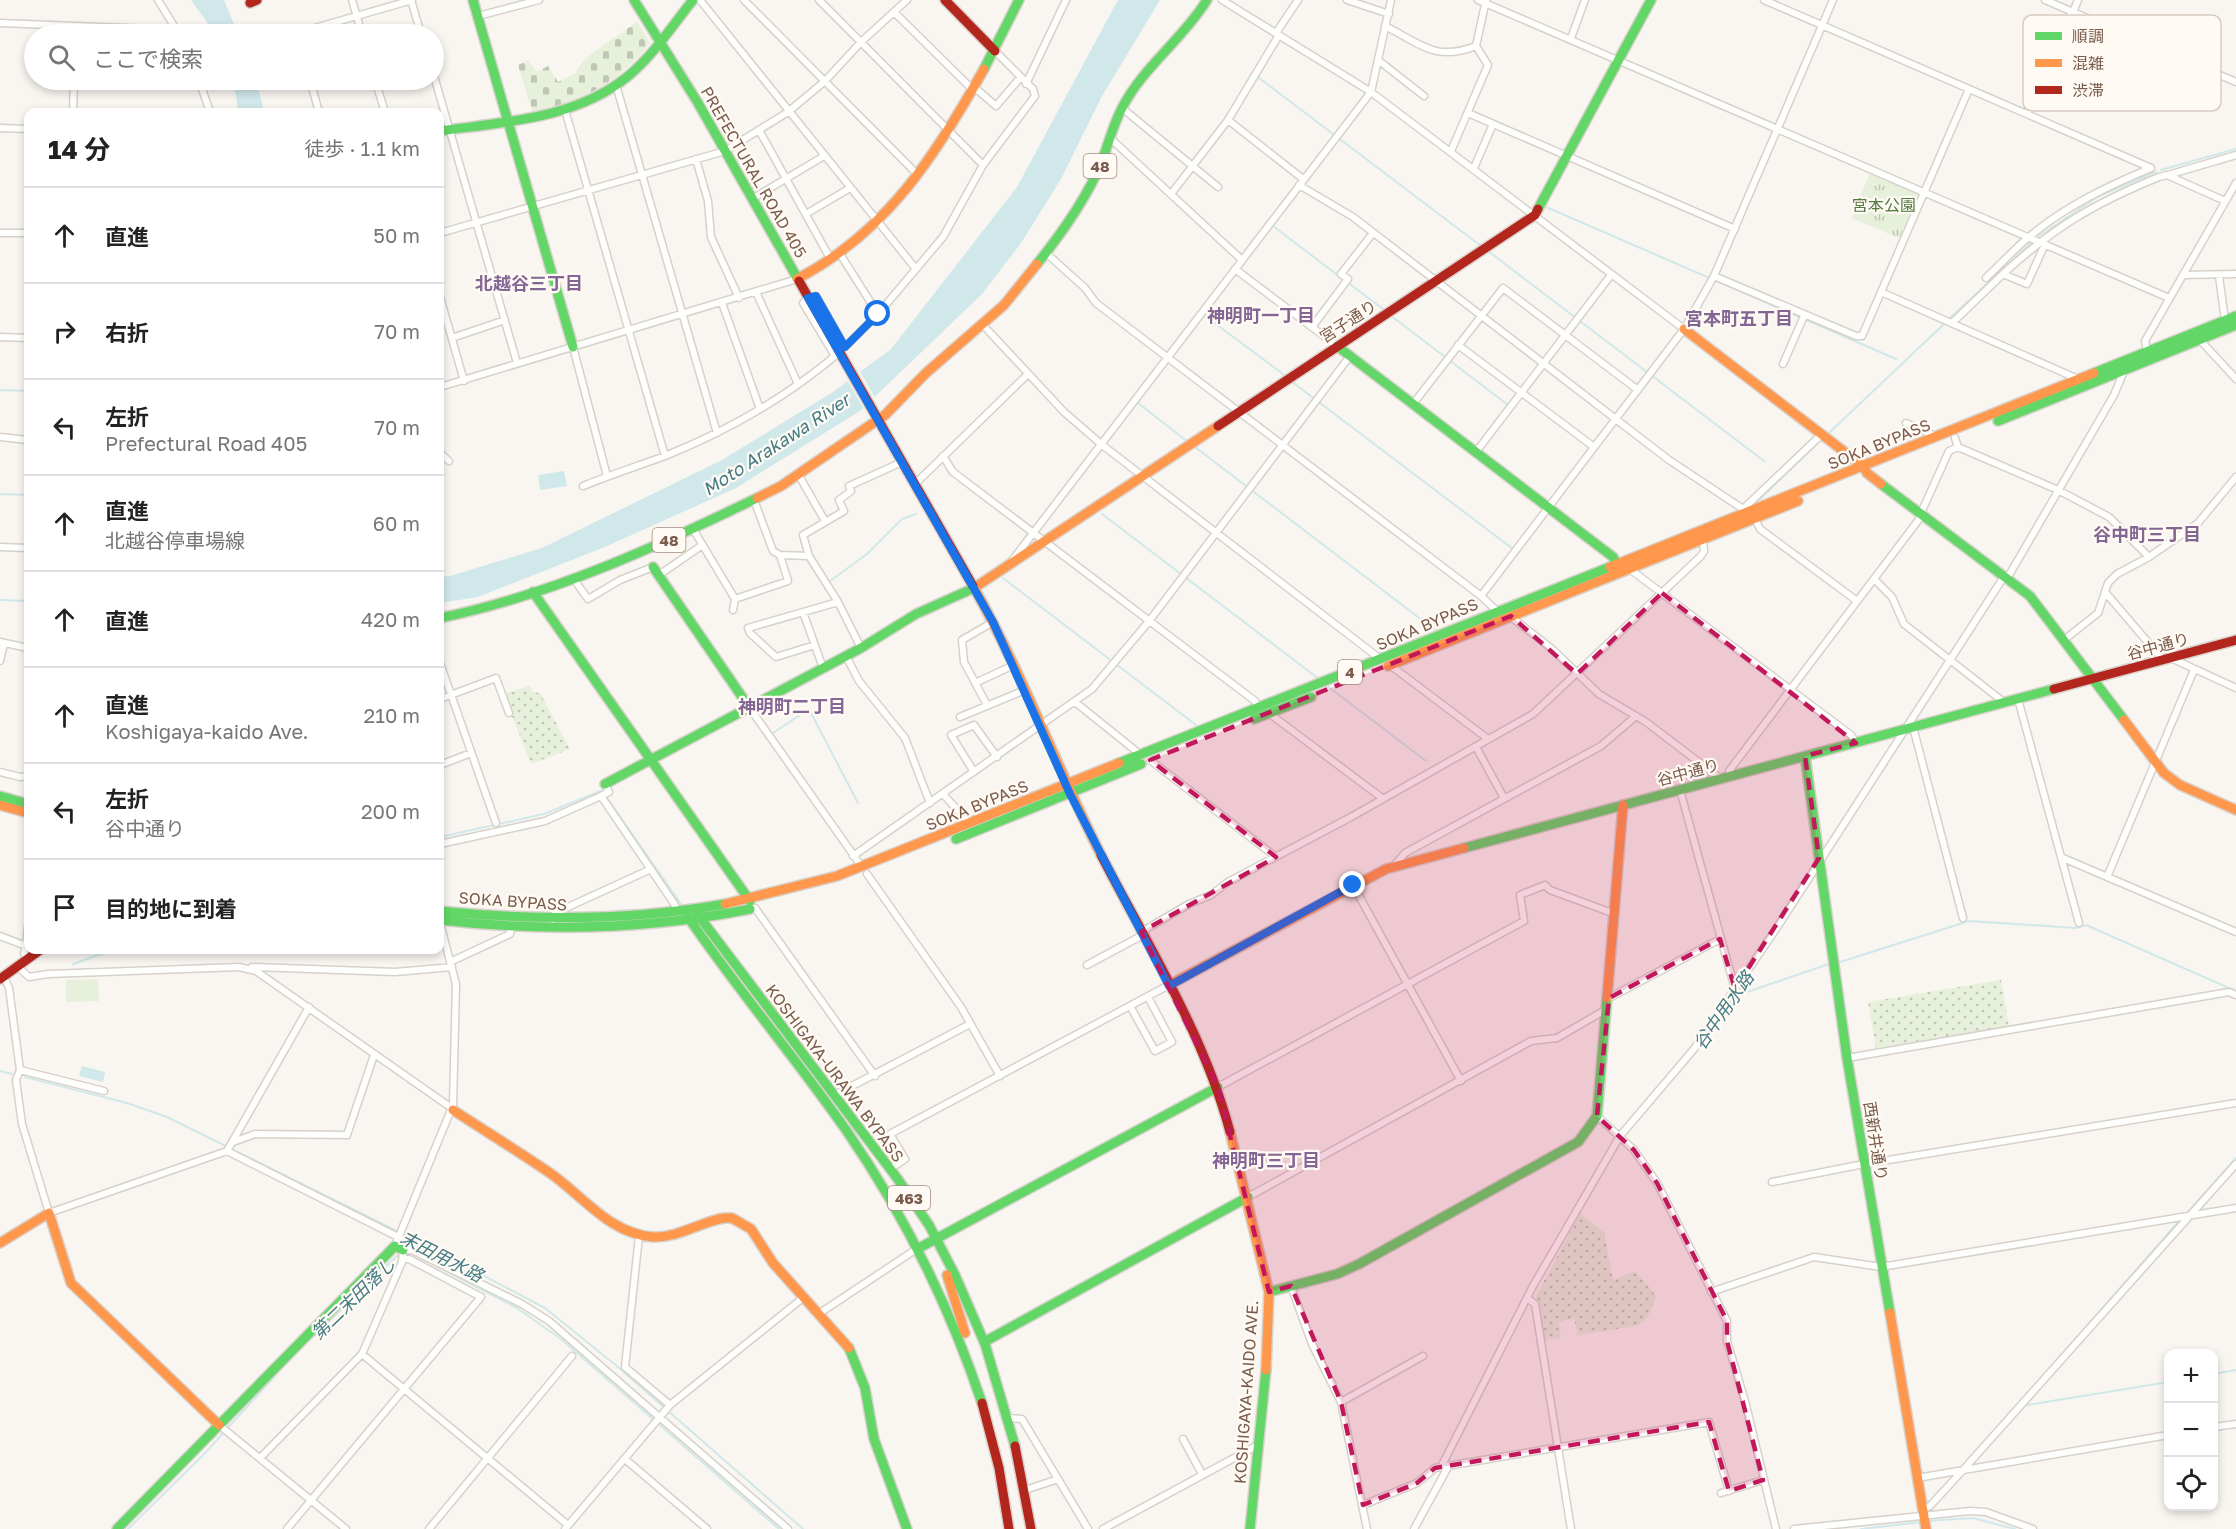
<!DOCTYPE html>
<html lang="ja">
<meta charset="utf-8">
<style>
body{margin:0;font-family:"Golos Text","Noto Sans JP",sans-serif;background:#f6f6f6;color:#222}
.controls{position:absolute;right:18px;bottom:18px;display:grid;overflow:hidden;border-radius:12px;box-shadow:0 3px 9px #0003}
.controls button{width:54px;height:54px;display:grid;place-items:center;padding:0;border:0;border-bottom:2px solid #e0e0e0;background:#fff;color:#222;font:30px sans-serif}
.stop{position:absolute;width:18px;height:18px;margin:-14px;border:4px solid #1a73e8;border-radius:50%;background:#fff}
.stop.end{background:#1a73e8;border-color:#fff;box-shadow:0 2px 6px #0008}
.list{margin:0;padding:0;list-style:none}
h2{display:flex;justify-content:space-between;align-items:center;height:78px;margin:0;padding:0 24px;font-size:26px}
h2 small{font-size:20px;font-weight:400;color:#767676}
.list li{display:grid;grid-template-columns:39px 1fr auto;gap:18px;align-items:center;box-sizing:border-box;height:96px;padding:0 24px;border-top:2px solid #e0e0e0}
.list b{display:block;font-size:22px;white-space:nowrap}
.list p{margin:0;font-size:20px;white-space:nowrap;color:#767676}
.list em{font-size:20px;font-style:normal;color:#767676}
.icon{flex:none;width:33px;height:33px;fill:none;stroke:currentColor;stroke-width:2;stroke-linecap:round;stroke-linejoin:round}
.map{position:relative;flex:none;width:2236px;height:1529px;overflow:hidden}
.search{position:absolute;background:#fff;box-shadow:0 3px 9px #0003;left:24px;top:24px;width:420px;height:66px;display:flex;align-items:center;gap:15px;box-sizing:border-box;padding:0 21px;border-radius:33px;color:#767676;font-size:22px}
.panel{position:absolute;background:#fff;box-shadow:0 3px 9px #0003;left:24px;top:108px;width:420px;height:846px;border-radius:12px}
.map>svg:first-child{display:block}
.grass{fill:url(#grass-dots)}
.cemetery{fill:url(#cemetery-stones)}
.park{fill:url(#park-tufts)}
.garden{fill:#e7f0db}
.water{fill:#d0e8ea}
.pier{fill:#f9f5f0}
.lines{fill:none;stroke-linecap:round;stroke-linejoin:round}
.stream{stroke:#d0e8ea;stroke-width:2}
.street-casing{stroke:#d7d1cb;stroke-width:9}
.fast-casing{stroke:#d9d2cb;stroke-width:12}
.slow-casing{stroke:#d9d2cb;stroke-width:12}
.jam-casing{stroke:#d9d2cb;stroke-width:12}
.street{stroke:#fefefd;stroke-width:6}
.fast{stroke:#63d668;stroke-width:9}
.slow{stroke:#ff974d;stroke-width:9}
.jam{stroke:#b3261e;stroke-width:9}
.route{stroke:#1a73e8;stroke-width:8}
.marked{fill:#c2185b;fill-opacity:0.2;stroke:#c2185b;stroke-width:4.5;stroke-dasharray:12 8;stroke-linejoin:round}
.labels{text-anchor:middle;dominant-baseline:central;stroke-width:4.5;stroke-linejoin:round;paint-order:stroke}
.shield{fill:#fffaf3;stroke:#a28b7f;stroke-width:1.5}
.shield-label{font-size:15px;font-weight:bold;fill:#7a5c4d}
.street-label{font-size:16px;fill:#7a5c4d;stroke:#fffaf3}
.park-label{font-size:16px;fill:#537a41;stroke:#fffaf3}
.neighbourhood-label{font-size:18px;font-weight:bold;fill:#846695;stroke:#fffaf3}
.water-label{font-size:18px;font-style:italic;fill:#437c86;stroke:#fffaf3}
.key{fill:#fffaf3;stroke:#d7cbc1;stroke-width:1.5}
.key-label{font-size:16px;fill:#7a5c4d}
</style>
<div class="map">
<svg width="2236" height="1529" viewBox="0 0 2236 1529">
<defs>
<pattern id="grass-dots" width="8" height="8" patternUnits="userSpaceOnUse" patternTransform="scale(1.5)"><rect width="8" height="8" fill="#e7f0db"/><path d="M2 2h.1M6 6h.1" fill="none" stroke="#c0c6b4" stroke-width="1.8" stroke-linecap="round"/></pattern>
<pattern id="cemetery-stones" width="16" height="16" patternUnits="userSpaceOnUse" patternTransform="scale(1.5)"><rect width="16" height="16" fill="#e7f0db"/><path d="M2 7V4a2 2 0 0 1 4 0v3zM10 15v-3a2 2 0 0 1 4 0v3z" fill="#c0c6b4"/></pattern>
<pattern id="park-tufts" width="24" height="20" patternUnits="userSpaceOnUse" patternTransform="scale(1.5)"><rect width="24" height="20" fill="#e7f0db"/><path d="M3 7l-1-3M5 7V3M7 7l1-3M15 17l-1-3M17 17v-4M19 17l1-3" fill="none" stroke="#c0c6b4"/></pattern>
</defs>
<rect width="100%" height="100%" fill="#f9f5f0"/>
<path class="grass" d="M529 686 533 692 540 693 570 749 531 764 512 716 507 693Z
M2001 980 2009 1026 1876 1048 1868 1002Z
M1580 1214 1604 1232 1613 1280 1635 1271 1657 1297C1649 1308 1651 1320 1636 1326L1578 1335 1574 1318 1559 1322 1561 1338 1544 1340 1536 1296Z"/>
<path class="cemetery" d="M637 21 650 43C620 81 580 104 532 111L518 65 528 60 537 72 548 66 558 82 576 73C581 55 621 36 637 21Z"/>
<path class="park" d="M1870 173 1915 192 1918 195 1899 238 1851 218Z"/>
<path class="garden" d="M98 979 99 1001 66 1002V980Z"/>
<path class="water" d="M191 0H224L238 34H212L207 22Z
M1118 0H1160L1102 96 1061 179 1021 243 982 294 860 411 736 488 607 546 478 597 440 603V577L450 576 542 548 722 460 833 392 891 349 1017 187Z
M230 80H256L264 112H238L236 95Z
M564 471 567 486 540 490 538 475Z
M82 1066 105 1072 103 1082 79 1076Z"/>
<path class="pier" d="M859 369 876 400 865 411 846 378Z"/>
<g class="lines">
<path class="stream" d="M1259 78 1481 246
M2161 170 2236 149
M1546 207 1896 359
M1273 226 1340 277
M2039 236 2099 196 2156 172
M1488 251 1764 461
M1347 282 1386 311
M1390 315 1508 405
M1205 316 1287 377
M1949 319 2032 242
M1291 381 1513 549
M0 390 28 391
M1138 403 1188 442
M1829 433 1944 324
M1195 447 1435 630
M0 494 28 495
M1760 499 1821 440
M1102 514 1319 679
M1003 578 1196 725
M830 581 867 554 902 519 916 514
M0 600 28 601
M1326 685 1426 761
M773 733 809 709 858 803
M607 798 681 904
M1862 801 1877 778
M440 837 544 814 603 790
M1837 963 1969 921 2076 928 2086 925 2236 991
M73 964 112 950
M1741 994 1832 963
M1703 1041 1772 940
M0 1071 12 1074
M25 1077 127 1103 167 1117 435 1250 545 1308 618 1367 803 1529
M1647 1108 1688 1060
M2186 1214 2236 1158
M306 1343 398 1255 411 1253 517 1308 561 1339 779 1529
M2055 1362 2180 1220
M2214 1374 2236 1370
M2022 1406 2168 1382
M1447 1462 1492 1373
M1927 1513 1962 1475
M1926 1521 1973 1518 2015 1529
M128 1529 206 1452 291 1358
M1861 1529 1921 1522"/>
<g class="street-casing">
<path id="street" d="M158 0 179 34
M352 0 362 34
M411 0 421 34
M700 0 916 269
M744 0 917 174
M819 0 983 165
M1222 0 1371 92 1684 329
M1347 0 1389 14
M1478 0 2169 298
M1764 0 2151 168C2108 186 2066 206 2030 236 2014 249 2001 264 1986 278
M2045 0 2236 82
M2073 12 2078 0
M895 13 972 89
M478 16 539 0
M0 23 177 30
M1385 26C1421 44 1435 62 1476 46
M1276 33 1298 0
M294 34 412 0
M1571 38 1585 0
M1378 60 1424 96
M434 76 517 363
M199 80 210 112
M310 80 319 112
M375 80 385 112
M1026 84 1066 0
M616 85 717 433
M973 86 996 106 1020 78
M1122 108 1218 187
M565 110 665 456
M73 112 74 80
M1468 113 1735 229
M2027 114 2072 12
M1228 120 1303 179
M0 128 28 129
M759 130 831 260
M1110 138 1242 260
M1451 151 1488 65 1476 46 1486 0
M696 159 708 201 711 237 739 298
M1474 168 1493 124
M2168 175 2236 155
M1299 185 1353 217 1669 460 1743 509 1821 435
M1171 194 1228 120 1279 35
M752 199 824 156
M806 214 850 188
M0 233H28
M440 233 725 151 788 112 825 81 861 42 907 0
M1046 253 1085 288 1096 303 1481 596 1497 611
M840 254 878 314
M1235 269 1337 346
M2003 274C2054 227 2095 203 2159 177L2167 175 2225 201
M2183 275 2236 274
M1714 276 1856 336H1862L1969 89
M2219 276 2225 320
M756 292 798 384
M1881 292 2078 379
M440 297 464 381
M722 303 760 409
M1952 323 2003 274 2027 284 2045 244
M983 325 1064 412 1101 444 1379 658
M1312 327 1348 279 1341 274 1373 233
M0 337 28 338
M452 338 505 320
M2200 340 2236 379
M1458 345 1594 447
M573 347 607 476
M2147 351 2145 341 2236 183
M1783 364 1804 316
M440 387 797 279
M1413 404 1503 288 1638 390
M1906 423 1933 435
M0 437 28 440
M1958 447 2058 490 2109 517 2149 557
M1476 452 1611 275
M440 453 449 461
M943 456 953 472 1255 701 1258 708
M798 474 825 521
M915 484 1028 374
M583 486C610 475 638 466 665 456 727 431 785 398 835 356L803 303 808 298 816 296 845 347 878 314 943 237 983 165 1035 96 1033 89 995 51
M754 500 773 551 780 555 809 556 838 602 861 648
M1921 513 1949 451 1958 447 1955 438
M1755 519 1760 529 1857 601
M693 529 735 599 733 610
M0 547 28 548
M809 556 803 535 844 511 839 500 851 491 849 486 902 462
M1011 562 1371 92 1391 0
M1631 570 1851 735 1856 743
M659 575 701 546
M2008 577 2114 395 2124 371
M573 578 588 599 620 580 653 567
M1874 579 1892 597 1904 624 2005 703
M2105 592 2163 660
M1481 596 1684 329 1714 276 1833 0
M735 599 788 581 780 555
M803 612 823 668
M1511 617 1551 648 1599 694 1646 722 1721 779
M2064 640 2098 613 2108 583 2117 574 2149 557 2198 523 2236 477
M0 642 28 648
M815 645 776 657 750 633 748 628 838 602
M846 656 859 681 905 738 930 803
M2171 658 2236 688
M0 661 4 643
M440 663 496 823
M1390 665 1488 739
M975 683 1014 665
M440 699 496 678 509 713
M2018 699 2079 923
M1075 702 1141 755
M987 705 964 662 962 640 993 622
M749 707 862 867
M1270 714 1382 798
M960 717 1025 690
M1913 727 1963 918
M1476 747 1504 798
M1150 760 1276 857
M440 765 471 753
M0 772 20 777 28 776
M974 772 951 735 974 725 997 757
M1729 777V771L1923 514
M605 784 609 792 601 796 675 905
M1680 790 1735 989
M943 794 970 824
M440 844 545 821 601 796
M853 856 1092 689 1150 620 1350 356
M2063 858 2236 932
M1394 866 1405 853 1601 746 1636 716
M867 874 961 1007 1000 1076
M2107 877 2194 670
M1353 885 1461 1081
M755 908 875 1076
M553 920 555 913 651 869
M1141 932 1189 904 1211 895 1228 882 1351 817 1533 714 1701 556 1704 551 1703 540
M0 936 26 946 24 953 28 960
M26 946 28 926
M450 962 510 934 511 928
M1087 965 1143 935
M252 967 395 972 452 967
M19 968 29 977 48 974 239 967 256 971 453 1109
M4 977 9 988 16 1040 20 1070 16 1080 22 1124 49 1213 227 1151 309 1007
M1609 998 1720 939
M1130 1006 1155 1051 1172 1042 1148 997
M1847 1058 2229 992 2236 995
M20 1070 104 1091
M1218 1087 1524 921 1520 895 1545 885 1550 890 1615 914
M833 1096 970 1024
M1597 1116 1634 1150 1657 1183 1727 1321V1341L1745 1401 1776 1529
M233 1142 255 1134 347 1135 374 1055
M227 1151 400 1238
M890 1169 905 1159 890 1134 1169 985
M1772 1182 1864 1164 2236 1103
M1248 1197 1531 1041 1557 1038 1607 1009
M639 1236 625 1367 670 1405
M395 1246 453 1105 456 984 440 923
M1291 1286 1312 1344 1341 1402 1367 1529
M1711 1292 1814 1257 1881 1267 2236 1208
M1527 1298 1535 1304 1571 1529
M820 1313 918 1248
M362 1354 568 1525
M1341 1402 1423 1356
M1009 1418 1022 1419 1088 1529
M219 1425 346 1529
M2214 1427 2236 1424
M1183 1439 1202 1474
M260 1458 362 1354 402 1262 403 1250H412L522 1304 549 1321 788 1529
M625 1459 707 1529
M1441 1467 1533 1286 1620 1136 1694 1049 1776 929 2005 575
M1917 1478 2168 1435
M1025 1490 1058 1479
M1721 1493 1763 1480
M1363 1505 1417 1483 1435 1468 1709 1422 1729 1491
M1923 1509 1930 1506 1963 1470 2236 1164
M287 1529 481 1297 409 1259H403
M429 1529 572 1356
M565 1529 670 1405 804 1297
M1103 1529 1258 1445
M1414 1529 1448 1467
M1794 1529 1970 1511 1986 1512 2033 1529"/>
</g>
<g class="fast-casing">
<path id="fast" d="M473 0 573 347
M634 0 698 103 799 281
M984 69 1019 0
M440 131C504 122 575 119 627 77 653 56 672 26 693 0
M1538 209 1651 0
M1037 264C1062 233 1085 201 1101 164 1108 145 1113 125 1122 108 1143 67 1183 39 1207 0
M1337 346 1613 557 1617 564
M2094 373 2236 316
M1998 421 2236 325
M1881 484 2030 596 2124 720
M653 567 749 707
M533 592 750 901
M440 618C551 595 656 547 757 498
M1254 719 1311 697
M1805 756 1847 1058 1890 1313
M1119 763 1610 567
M605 784 861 648 916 614 974 588
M0 796 28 804
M956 839 1141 764
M1464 848 2054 689
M440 911C536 921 629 921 725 904
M698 915 897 1178 929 1225 955 1275 985 1344 1015 1446
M688 917C738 990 795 1057 846 1130 904 1214 949 1305 982 1403
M440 920C545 932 646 930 750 909
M919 1248 1218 1087
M1269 1292 1337 1274 1359 1264 1578 1142 1597 1116 1607 998
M984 1342 1248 1197
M849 1348 865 1388 874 1439 907 1529
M117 1529 395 1246 403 1250
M1250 1529 1266 1370"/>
</g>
<g class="slow-casing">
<path id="slow" d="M797 279C887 232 936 155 984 69
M1684 329 1863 466 1867 473 1881 484
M757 498 781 486 885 415 926 373 1004 305 1037 264
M1610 567 2094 373
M973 586C1022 672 1056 766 1101 855
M974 588 1218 426
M1388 666 1798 501
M2124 720 2164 773 2180 785 2236 810
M0 805 28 813
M725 904 837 876 1119 763
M1169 985 1386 869 1464 848
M1607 998 1623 805
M453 1110C485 1131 518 1151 550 1173 583 1196 610 1234 653 1237 678 1238 700 1222 724 1218H732L751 1229 773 1263 849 1348
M1230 1132 1269 1292 1266 1370
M0 1243 49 1213 71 1283 219 1425
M947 1275 965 1333
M1890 1313 1926 1529"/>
</g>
<g class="jam-casing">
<path id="jam" d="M945 0 995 51
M250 3 257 0
M799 281 973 586
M1218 426 1535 215 1538 209
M2054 689 2236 640
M1101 855C1147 944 1204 1034 1230 1132
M0 979 40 950
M982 1403 999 1468 1009 1529
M1015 1446 1031 1529"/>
</g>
<use href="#street" class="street"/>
<use href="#fast" class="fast"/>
<use href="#slow" class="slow"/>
<use href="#jam" class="jam"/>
</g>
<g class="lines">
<path class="route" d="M878 314 845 347 816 296 808 298 993 622 1070 794 1169 986 1353 885"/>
</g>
<path class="marked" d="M1662 593 1856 743 1805 756 1819 858 1735 989 1720 939 1609 998 1597 1116 1634 1150 1657 1183 1727 1321V1341L1763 1480 1729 1491 1709 1422 1435 1468 1417 1483 1363 1505 1341 1402 1291 1286 1269 1292 1218 1087 1141 932 1276 857 1150 760 1511 616 1577 674Z"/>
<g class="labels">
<g class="shield">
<rect x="1083.5" y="154" width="33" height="24" rx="4.5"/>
<rect x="652.5" y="528" width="33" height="24" rx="4.5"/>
<rect x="1338" y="660" width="24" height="24" rx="4.5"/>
<rect x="888" y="1186" width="42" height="24" rx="4.5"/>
</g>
<g class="shield-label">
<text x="1100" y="166">48</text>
<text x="669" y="540">48</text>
<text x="1350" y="672">4</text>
<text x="909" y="1198">463</text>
</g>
<g class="street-label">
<text transform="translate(754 172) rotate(60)">PREFECTURAL ROAD 405</text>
<text transform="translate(1348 321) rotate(-33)">宮子通り</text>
<text transform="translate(1879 444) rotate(-22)">SOKA BYPASS</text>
<text transform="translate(1427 624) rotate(-23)">SOKA BYPASS</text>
<text transform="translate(2158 646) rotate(-15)">谷中通り</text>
<text transform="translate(1688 772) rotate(-15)">谷中通り</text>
<text transform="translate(977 805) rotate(-22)">SOKA BYPASS</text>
<text transform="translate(513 901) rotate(4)">SOKA BYPASS</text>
<text transform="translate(835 1073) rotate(53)">KOSHIGAYA-URAWA BYPASS</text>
<text transform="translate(1876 1141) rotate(81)">西新井通り</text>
<text transform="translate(1246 1392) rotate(-86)">KOSHIGAYA-KAIDO AVE.</text>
</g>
<g class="park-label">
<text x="1884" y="205">宮本公園</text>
</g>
<g class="neighbourhood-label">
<text x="529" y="283">北越谷三丁目</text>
<text x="1261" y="315">神明町一丁目</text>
<text x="1739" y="318">宮本町五丁目</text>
<text x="2147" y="534">谷中町三丁目</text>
<text x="792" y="706">神明町二丁目</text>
<text x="1266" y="1160">神明町三丁目</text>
</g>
<g class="water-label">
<text transform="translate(776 444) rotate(-33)">Moto Arakawa River</text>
<text transform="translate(1723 1010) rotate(-55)">谷中用水路</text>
<text transform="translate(442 1256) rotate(27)">末田用水路</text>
<text transform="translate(353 1298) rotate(-44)">第二末田落し</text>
</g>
</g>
<rect x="2023" y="15" width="198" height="96" rx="9" class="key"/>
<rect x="2035" y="32" width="27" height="8" fill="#63d668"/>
<rect x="2035" y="59" width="27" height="8" fill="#ff974d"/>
<rect x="2035" y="86" width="27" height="8" fill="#b3261e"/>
<g class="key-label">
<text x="2072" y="42">順調</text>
<text x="2072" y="69">混雑</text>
<text x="2072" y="96">渋滞</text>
</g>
</svg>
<div class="controls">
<button>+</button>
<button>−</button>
<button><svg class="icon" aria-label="locate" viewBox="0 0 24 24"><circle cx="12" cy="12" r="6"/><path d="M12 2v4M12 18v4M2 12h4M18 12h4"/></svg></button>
</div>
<div class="stop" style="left:878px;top:314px"></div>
<div class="stop end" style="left:1353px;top:885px"></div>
<div class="search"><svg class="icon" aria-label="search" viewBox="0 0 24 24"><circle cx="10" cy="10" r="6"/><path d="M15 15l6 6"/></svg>ここで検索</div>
<section class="panel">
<h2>14 分<small>徒歩 · 1.1 km</small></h2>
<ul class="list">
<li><svg class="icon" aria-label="ahead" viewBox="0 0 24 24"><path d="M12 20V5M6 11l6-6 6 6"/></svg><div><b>直進</b></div><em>50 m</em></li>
<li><svg class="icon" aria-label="right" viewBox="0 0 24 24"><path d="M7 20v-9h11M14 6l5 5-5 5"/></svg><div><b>右折</b></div><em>70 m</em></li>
<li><svg class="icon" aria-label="left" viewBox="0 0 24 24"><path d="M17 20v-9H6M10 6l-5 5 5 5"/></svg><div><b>左折</b><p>Prefectural Road 405</p></div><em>70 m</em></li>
<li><svg class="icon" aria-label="ahead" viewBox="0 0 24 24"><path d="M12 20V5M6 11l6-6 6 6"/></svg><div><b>直進</b><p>北越谷停車場線</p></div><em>60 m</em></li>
<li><svg class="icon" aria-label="ahead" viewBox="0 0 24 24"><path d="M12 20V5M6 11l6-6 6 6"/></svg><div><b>直進</b></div><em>420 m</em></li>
<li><svg class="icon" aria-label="ahead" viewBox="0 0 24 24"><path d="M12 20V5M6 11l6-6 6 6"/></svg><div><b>直進</b><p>Koshigaya-kaido Ave.</p></div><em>210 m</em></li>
<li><svg class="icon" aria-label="left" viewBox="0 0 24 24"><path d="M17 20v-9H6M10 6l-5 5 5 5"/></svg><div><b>左折</b><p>谷中通り</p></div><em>200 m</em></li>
<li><svg class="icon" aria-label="arrive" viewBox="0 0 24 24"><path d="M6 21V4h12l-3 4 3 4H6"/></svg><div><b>目的地に到着</b></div></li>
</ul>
</section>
</div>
